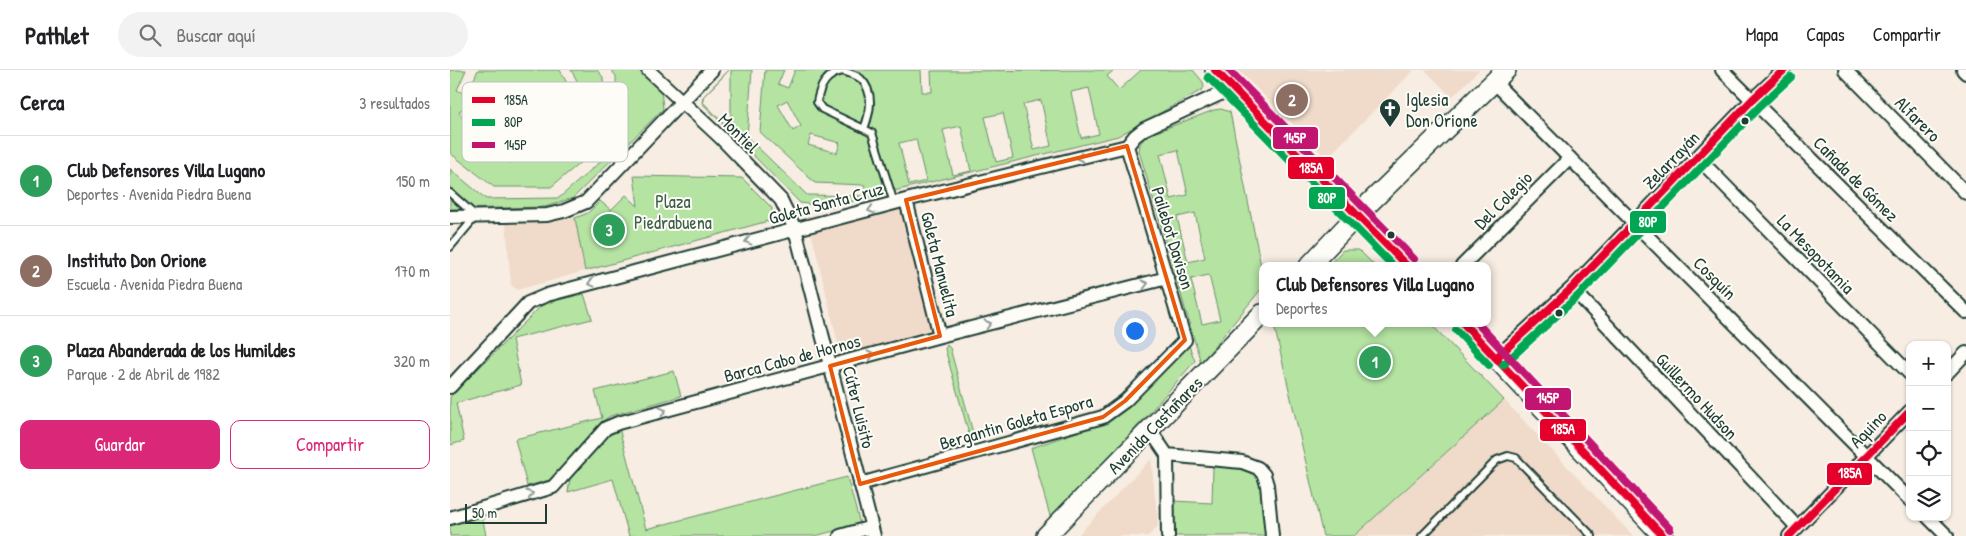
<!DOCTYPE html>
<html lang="es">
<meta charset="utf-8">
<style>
body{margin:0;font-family:"Patrick Hand",sans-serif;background:#f2f2f2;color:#202124}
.controls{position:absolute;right:15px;bottom:15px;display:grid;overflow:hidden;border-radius:10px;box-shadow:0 1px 4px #0004}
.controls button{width:45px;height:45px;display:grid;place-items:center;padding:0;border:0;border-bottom:1px solid #e0e0e0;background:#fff;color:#202124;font:25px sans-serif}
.scale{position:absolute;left:15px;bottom:12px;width:82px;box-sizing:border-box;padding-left:5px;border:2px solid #1f3d34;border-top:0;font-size:14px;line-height:18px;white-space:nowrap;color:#1f3d34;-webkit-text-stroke:4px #fdfcf7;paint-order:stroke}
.you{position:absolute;left:684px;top:260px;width:18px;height:18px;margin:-12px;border:4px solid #fff;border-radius:50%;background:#1a73e8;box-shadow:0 0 0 8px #1a73e833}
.badge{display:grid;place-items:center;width:32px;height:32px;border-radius:50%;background:#db2777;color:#fff;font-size:16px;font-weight:700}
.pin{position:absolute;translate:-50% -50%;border:2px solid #fff;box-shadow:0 1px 5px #0006}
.popup{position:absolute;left:809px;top:192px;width:232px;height:65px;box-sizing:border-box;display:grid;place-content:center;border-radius:10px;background:#fff;filter:drop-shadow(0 1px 4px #0005);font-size:16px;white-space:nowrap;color:#757577}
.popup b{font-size:19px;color:#202124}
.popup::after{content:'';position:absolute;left:50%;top:100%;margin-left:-10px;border:10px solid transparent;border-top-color:#fff}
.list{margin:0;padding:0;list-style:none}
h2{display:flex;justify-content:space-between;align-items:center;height:65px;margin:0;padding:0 20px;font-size:21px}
h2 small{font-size:16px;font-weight:400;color:#757577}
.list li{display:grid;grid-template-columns:32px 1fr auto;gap:15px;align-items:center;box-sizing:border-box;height:90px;padding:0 20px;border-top:1px solid #e0e0e0}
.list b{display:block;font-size:19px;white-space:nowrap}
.list p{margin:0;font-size:16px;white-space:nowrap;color:#757577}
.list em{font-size:16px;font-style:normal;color:#757577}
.actions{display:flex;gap:10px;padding:15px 20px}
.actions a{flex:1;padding:11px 0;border:1px solid #db2777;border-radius:10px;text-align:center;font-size:18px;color:#db2777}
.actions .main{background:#db2777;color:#fff}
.icon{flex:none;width:28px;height:28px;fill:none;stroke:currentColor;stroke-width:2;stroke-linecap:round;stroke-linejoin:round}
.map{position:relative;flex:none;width:1516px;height:466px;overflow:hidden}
header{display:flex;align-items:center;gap:30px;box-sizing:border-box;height:70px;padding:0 25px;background:#fff;border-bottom:1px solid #e0e0e0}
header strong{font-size:24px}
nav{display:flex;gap:28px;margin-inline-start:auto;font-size:18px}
.search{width:350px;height:45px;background:#f2f2f2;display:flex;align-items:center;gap:12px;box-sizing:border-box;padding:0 18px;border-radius:28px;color:#757577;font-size:19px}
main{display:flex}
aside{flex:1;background:#fff}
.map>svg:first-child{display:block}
.built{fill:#f0dac9}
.green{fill:#b4e3a2;stroke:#6a906b;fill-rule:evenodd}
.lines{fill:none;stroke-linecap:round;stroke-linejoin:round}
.lane-casing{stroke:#1f3d34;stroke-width:10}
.street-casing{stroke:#1f3d34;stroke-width:16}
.secondary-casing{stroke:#1f3d34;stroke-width:22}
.lane{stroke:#fdfcf7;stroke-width:6}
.street{stroke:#fdfcf7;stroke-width:12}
.secondary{stroke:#fdfcf7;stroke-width:19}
.bus-1-casing{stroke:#fdfcf7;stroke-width:11}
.bus-2-casing{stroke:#fdfcf7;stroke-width:11}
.bus-3-casing{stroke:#fdfcf7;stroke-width:11}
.bus-1{stroke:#e4002b;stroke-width:8}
.bus-2{stroke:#00a651;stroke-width:8}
.bus-3{stroke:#c11571;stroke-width:8}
.oneway{stroke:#8e9c96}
.marked{fill:none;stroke:#e8590c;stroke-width:4;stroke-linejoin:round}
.bus-dot{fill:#1f3d34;stroke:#fdfcf7;stroke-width:2}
.labels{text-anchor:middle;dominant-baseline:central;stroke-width:4;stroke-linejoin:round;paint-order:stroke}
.poi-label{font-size:18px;fill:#1f3d34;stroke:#fdfcf7;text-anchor:start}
.street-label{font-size:18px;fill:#1f3d34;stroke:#fdfcf7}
.park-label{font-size:18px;fill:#3d5e4a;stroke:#fdfcf7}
.key{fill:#fdfcf7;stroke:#bac3bc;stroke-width:1}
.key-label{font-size:14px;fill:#1f3d34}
.line-badge{stroke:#fdfcf7;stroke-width:2}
.badge-label{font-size:14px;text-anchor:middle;font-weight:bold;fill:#fff}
</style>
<header>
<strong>Pathlet</strong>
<div class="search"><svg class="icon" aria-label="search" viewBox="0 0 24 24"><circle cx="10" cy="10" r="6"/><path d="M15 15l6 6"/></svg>Buscar aquí</div>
<nav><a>Mapa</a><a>Capas</a><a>Compartir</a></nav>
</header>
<main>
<aside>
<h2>Cerca<small>3 resultados</small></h2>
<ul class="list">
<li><span class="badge" style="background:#2e9e5b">1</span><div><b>Club Defensores Villa Lugano</b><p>Deportes · Avenida Piedra Buena</p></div><em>150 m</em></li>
<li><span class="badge" style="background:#8d6e63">2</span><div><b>Instituto Don Orione</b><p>Escuela · Avenida Piedra Buena</p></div><em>170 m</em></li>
<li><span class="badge" style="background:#2e9e5b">3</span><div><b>Plaza Abanderada de los Humildes</b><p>Parque · 2 de Abril de 1982</p></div><em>320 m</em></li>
</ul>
<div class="actions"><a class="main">Guardar</a><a>Compartir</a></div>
</aside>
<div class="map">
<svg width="1516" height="466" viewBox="0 0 1516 466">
<rect width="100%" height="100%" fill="#f7ede2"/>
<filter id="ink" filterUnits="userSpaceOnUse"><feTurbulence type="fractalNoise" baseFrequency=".02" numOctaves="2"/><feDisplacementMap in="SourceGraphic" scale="10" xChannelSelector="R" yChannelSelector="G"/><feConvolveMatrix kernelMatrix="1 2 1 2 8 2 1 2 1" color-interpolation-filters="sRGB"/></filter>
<g filter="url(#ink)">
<path class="built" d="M788 0H964L877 88Z
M975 0H1029L1002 27Z
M451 138 484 262 391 285 361 161Z
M125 148 135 201 67 220 61 215 56 154 98 153Z
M1054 330 1183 466H905Z
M701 389 708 456 698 466H627Z"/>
<path class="green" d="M0 0H16L7 20 17 25 28 0H110L121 21 130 16 121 0H147L153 7 155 72 101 117H44L0 83ZM121 34 131 37 122 65 112 62ZM18 36 31 63 22 68 9 41ZM103 70 106 80 78 91 75 81ZM39 71 66 84 62 93 35 80Z
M161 0H190L211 19 213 39 123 128 95 137 0 139V99L36 129 109 128 167 77 166 6Z
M279 0 253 27V32L278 58 281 55V0H302L297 67 357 125 414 126 415 115 365 113 310 62 315 0H334L328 14 338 18 345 0H471L472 22H482L481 1 664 0 657 6 669 20 691 0H743L753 12 754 17 752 20 668 66 379 137 350 133 252 33 253 27ZM639 18 649 64 631 68 621 22ZM337 30 351 56 343 61 328 35ZM591 30 601 76 584 80 573 34ZM553 43 563 88 546 92 535 47ZM511 56 521 101 503 105 493 60ZM361 65 390 73 387 83 358 75ZM466 69 476 111 459 115 449 73Z
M771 39 780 42 812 201V218L751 293 689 81 690 74 696 66 764 40ZM728 80 738 125 721 129 710 84ZM745 143 755 188 738 192 727 147ZM759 205 770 250 752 254 741 209Z
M184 106 292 108 322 138V150L135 201 125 148 138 143 150 131 161 140 176 125 188 136Z
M893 180H909L925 196H878Z
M134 224 142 249 62 269 71 315 6 333 14 371 0 375V327L91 236 108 230Z
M826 253H980L1054 330 904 466H873L824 255Z
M738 273 745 291 602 453 581 378 647 355Z
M497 275 500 278 525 370 524 372 521 371 495 279Z
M224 301 231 326 160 346 150 353 100 410 77 416 65 369 152 348 145 321Z
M169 358 196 459 397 407 410 454 365 466H179L163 409 118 422 120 409 156 367 155 362Z
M763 397C781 398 799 394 810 410L818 466H723V431L762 433Z
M32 445 36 466H0V454Z"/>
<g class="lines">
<g class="lane-casing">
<path id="lane" d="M393 1C398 3 407 5 411 9 425 23 420 43 414 59L372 39 367 32C370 16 376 4 393 1Z
M414 59 422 63 444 133
M0 123 26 146 0 177
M972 466 1047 390 1058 386 1066 388 1142 466"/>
</g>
<g class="street-casing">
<path id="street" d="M198 0 271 68 331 130 345 159 424 466
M1272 0 1516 242
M1395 0 1516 123
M1513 0 1516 3
M1044 12 1460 430
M1248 88 1460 304
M456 130 490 266
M0 147 97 145 114 141 136 132 262 0
M1012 196 1120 88
M1122 218 1347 457
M1046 288 1122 218 1302 30 1334 0
M1497 303 1516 283
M0 317 78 233 97 225 456 130 677 76 685 66 694 59 783 18
M700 360 717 385 718 466
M717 385 792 392 808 398 814 405 817 415 822 466
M410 414 653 347 675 331 735 270 677 76
M1478 447 1497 466
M0 448 103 417 156 358 168 353 490 266 717 208
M390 466 422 457
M1339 466 1460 341"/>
</g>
<g class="secondary-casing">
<path id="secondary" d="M765 0 957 196
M859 196 907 145 1056 0
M1013 253 1213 466
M596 466 812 244"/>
</g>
<use href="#lane" class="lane"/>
<use href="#street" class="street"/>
<use href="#secondary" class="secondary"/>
<g class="bus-1-casing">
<path id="bus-1" d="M765 0 957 196
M1013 253 1213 466
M1046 288 1122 218 1302 30 1334 0
M1339 466 1460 341"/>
</g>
<g class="bus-2-casing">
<path id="bus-2" d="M758 7 943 196
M1006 260 1039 295
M1053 295 1129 225 1309 37 1341 7"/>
</g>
<g class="bus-3-casing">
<path id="bus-3" d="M779 0 964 189
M1027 253 1220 459"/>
</g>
<use href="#bus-1" class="bus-1"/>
<use href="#bus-2" class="bus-2"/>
<use href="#bus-3" class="bus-3"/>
</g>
<defs><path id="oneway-chevron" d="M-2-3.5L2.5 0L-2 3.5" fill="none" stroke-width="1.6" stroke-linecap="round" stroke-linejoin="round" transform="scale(1.25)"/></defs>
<g class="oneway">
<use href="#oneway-chevron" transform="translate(630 88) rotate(166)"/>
<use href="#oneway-chevron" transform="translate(421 140) rotate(164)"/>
<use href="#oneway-chevron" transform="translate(298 171) rotate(165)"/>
<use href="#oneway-chevron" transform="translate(141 213) rotate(165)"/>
<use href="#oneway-chevron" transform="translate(695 214) rotate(-14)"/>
<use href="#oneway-chevron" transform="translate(538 254) rotate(-14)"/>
<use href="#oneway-chevron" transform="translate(421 285) rotate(-14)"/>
<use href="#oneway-chevron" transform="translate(213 341) rotate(-15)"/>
<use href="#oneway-chevron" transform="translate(80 424) rotate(-17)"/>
</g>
</g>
<path class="marked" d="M677 76 735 270 675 331 653 347 410 414 380 296 490 266 456 130Z"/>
<defs>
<g id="church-pin" transform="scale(1.125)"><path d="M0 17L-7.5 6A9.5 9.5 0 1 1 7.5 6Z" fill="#1f3d34" stroke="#fdfcf7"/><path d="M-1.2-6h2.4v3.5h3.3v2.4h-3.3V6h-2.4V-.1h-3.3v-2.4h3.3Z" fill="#fff"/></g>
</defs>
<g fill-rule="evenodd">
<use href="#church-pin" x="940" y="39"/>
</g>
<g class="bus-dot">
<circle cx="1295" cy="51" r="4.5"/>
<circle cx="941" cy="165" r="4.5"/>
<circle cx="1109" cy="243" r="4.5"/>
</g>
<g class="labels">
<g class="poi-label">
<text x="956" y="29">Iglesia<tspan x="956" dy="21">Don Orione</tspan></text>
</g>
<g class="street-label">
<text transform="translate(1468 49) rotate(45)">Alfarero</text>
<text transform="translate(289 63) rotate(45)">Montiel</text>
<text transform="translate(1221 90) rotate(-46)">Zelarrayán</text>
<text transform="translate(1406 109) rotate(45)">Cañada de Gómez</text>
<text transform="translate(1053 130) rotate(-45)">Del Colegio</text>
<text transform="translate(376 133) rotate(-15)">Goleta Santa Cruz</text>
<text transform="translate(723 168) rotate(73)">Pailebot Davison</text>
<text transform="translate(1366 184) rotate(46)">La Mesopotamia</text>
<text transform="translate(490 194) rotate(76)">Goleta Manuelita</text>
<text transform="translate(1265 208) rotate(45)">Cosquín</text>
<text transform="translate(342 288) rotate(-15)">Barca Cabo de Hornos</text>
<text transform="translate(1247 326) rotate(47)">Guillermo Hudson</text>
<text transform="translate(409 337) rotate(76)">Cúter Luisito</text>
<text transform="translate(566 352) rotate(-16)">Bergantin Goleta Espora</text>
<text transform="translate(705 355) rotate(-46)">Avenida Castañares</text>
<text transform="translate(1418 359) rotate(-46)">Aquino</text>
</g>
<g class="park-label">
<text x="223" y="131">Plaza<tspan x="223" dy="21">Piedrabuena</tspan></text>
</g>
</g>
<rect x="12" y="12" width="166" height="80" rx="8" class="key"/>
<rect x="22" y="27" width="23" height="6" fill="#e4002b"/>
<rect x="22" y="49" width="23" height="7" fill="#00a651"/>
<rect x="22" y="72" width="23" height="6" fill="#c11571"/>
<g class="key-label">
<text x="54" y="35">185A</text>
<text x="54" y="57">80P</text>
<text x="54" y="80">145P</text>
</g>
<g class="line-badge">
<rect x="822" y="56" width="47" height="24" rx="5" fill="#c11571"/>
<rect x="837" y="86" width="48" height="24" rx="5" fill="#e4002b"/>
<rect x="858" y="116" width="38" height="24" rx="5" fill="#00a651"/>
<rect x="1179" y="140" width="38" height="24" rx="5" fill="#00a651"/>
<rect x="1074" y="317" width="48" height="24" rx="5" fill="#c11571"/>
<rect x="1089" y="348" width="48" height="24" rx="5" fill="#e4002b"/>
<rect x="1376" y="392" width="47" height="24" rx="5" fill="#e4002b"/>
</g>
<g class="badge-label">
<text x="845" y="73">145P</text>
<text x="861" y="103">185A</text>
<text x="877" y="133">80P</text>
<text x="1198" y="157">80P</text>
<text x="1098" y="333">145P</text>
<text x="1113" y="364">185A</text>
<text x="1400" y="408">185A</text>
</g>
</svg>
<div class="controls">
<button>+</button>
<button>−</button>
<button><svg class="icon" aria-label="locate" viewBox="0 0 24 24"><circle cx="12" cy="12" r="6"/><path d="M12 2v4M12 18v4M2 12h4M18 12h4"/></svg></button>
<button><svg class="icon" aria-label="layers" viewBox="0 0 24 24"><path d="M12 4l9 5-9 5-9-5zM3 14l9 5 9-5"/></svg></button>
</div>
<div class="scale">50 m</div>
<div class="you"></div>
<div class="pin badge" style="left:925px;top:292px;background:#2e9e5b">1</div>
<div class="popup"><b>Club Defensores Villa Lugano</b>Deportes</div>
<div class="pin badge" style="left:842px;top:30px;background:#8d6e63">2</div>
<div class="pin badge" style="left:159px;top:160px;background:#2e9e5b">3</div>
</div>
</main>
